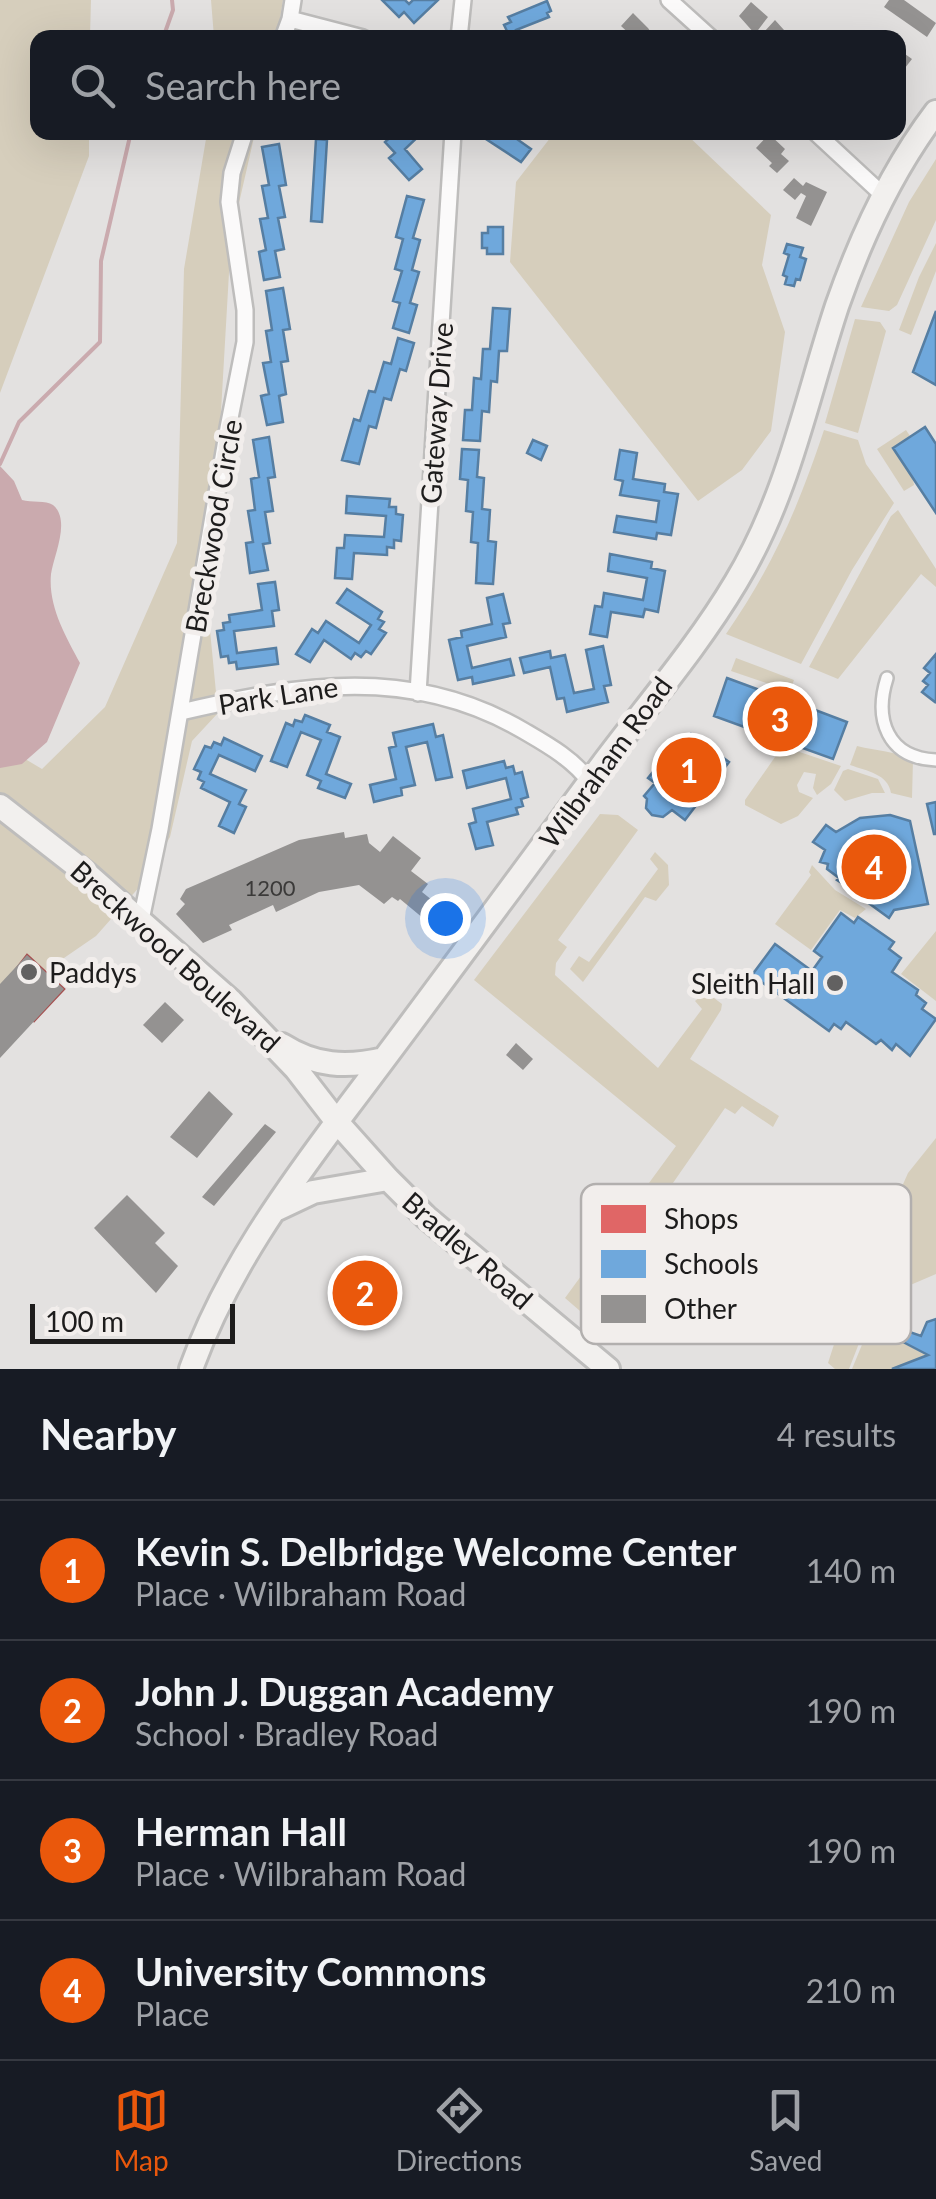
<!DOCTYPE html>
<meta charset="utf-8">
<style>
body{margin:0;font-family:Lato,sans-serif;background:#242831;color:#f1f3f6}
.scale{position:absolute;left:30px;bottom:25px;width:205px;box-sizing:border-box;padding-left:10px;border:5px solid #1d1c1c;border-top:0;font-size:28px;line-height:35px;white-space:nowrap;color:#1d1c1c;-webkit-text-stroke:8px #f2eeec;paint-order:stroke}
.you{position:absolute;left:445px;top:918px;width:35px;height:35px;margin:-25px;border:8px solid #fff;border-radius:50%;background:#1a73e8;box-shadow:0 0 0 15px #1a73e833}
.badge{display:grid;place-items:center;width:65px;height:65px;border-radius:50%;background:#ea580c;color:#fff;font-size:32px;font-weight:700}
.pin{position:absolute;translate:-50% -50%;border:5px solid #fff;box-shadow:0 2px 10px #0006}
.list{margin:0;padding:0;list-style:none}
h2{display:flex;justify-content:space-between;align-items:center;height:130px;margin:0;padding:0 40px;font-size:42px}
h2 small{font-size:32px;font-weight:400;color:#9ea1a6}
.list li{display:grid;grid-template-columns:65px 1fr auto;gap:30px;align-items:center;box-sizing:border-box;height:140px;padding:0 40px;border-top:2px solid #363941}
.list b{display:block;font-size:38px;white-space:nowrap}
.list p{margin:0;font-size:32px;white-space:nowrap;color:#9ea1a6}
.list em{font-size:32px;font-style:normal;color:#9ea1a6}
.icon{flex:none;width:55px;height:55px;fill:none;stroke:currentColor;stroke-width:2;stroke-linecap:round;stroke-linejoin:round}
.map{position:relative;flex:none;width:936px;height:1369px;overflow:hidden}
.search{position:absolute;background:#171b24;box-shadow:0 10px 40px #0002;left:30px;right:30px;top:30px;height:110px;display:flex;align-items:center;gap:25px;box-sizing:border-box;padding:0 35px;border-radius:20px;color:#9ea1a6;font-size:38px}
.sheet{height:690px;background:#171b24}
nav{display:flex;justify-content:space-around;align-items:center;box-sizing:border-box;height:140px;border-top:2px solid #363941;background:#171b24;font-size:28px;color:#9ea1a6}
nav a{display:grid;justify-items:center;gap:5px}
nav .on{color:#ea580c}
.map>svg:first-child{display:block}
.green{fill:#d6cebc}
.water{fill:#caaaae}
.shops{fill:#e06666;stroke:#a65050;stroke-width:2.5}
.schools{fill:#6fa8dc;stroke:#567ea2;stroke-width:2.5}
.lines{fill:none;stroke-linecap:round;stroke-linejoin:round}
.stream{stroke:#caaaae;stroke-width:4}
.building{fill:#949291}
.pedestrian-casing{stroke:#bebdbc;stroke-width:16}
.minor-casing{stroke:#bebdbc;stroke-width:20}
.secondary-casing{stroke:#bebdbc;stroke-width:28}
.pedestrian{stroke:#fbfafa;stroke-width:11}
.minor{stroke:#fbfafa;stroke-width:15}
.secondary{stroke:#f2f0ee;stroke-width:22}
.poi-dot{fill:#626161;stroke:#f2eeec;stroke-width:4}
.labels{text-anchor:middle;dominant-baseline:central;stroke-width:10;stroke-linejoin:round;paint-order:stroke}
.number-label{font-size:22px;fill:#3b3a39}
.street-label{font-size:28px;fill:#1d1c1c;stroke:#f2eeec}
.poi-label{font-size:28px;fill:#1d1c1c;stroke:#f2eeec;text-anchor:start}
.key{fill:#f2eeec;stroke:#b2afae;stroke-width:2.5}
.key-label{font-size:28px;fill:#1d1c1c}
</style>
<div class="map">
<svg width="936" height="1369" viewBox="0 0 936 1369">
<rect width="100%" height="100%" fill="#e3e1e0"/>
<path class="green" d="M0 0H91L90 37 38 38V132L89 133V156L0 393Z
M211 0H283L277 37H214Z
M207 133H255L231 238 209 620 218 713 192 741 170 837 142 884 96 936 0 1002V744L42 769 105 707 177 543 184 269Z
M554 133H685L771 215 762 265 785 332 771 431 742 470 698 501 510 262 516 182Z
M936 159V220L897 305 889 311 861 307 909 202Z
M936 243V271L911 335 899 330 919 277Z
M855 319 880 322 886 331 858 433 825 423Z
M824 430 858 440 866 464 894 503 852 570 801 664 726 634C773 566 798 508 824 430Z
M906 430 910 436 893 448 913 479 914 485 904 491 877 449Z
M898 510 936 569V587L921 574 838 679 809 667 891 516Z
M736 658 794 680 790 691 731 671Z
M779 745 841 766 831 784 817 795 813 788 816 774 804 772 797 785 799 792 813 798 798 816 781 824 745 805V800L775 757Z
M857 746C877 751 895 751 913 760L912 798 891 793C888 774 867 771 850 765Z
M848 769 878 779 885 793H872L845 801 834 790 843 771Z
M600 814 618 815 638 830 558 940 567 947 556 963 555 975 658 1068 702 1009 695 1001 706 992 722 1004 721 1010 690 1059 779 1116 773 1127 742 1106 735 1114 725 1108 657 1206 668 1215 587 1317 565 1298 676 1146 474 980Z
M655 852 668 865 669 885 656 901 645 897 583 982 570 969 579 956 589 962 658 869 650 859Z
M812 865 835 890 866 909 855 918 840 910 811 950 775 924 811 875 809 872Z
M936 931V1001L901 974Z
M936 1138V1274L901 1289 864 1272 908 1173Z
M887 1325 904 1332 903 1343 926 1355 893 1369H852L866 1335Z
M839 1329 863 1333 849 1369H835L828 1363Z"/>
<path class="water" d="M0 466 14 481 22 500C31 503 46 500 53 505 71 520 54 555 51 574 48 606 65 635 80 663L47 742 22 764 0 768Z"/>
<path class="shops" d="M27 955 64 989 34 1021 0 990Z"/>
<path class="schools" d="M382 0H405L409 4 413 0H438L414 23 404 12 399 17Z
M547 1 551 11 547 13 549 17 516 30 519 38H501L500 34 507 31 504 25 511 22 508 17Z
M396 132H423L405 149 422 169 409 180 389 158 395 153 385 142Z
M490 132H507L531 149 521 162 486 139Z
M316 139 327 140 322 222 311 221Z
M279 144 286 185 279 186 285 217 278 218 284 249 275 251 280 277 264 280 259 252 266 250 260 219 268 218 262 186 269 185 262 147Z
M407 196 424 200 413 238 420 240 412 270 419 272 410 303 417 305 409 333 393 328 400 303 393 301 402 271 395 269 403 239 396 237Z
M488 227H503V254H487V248H482V233H488Z
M787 244 803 248 800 257 806 259 800 280 796 279 794 286 785 284 787 277 783 275 789 255 784 253Z
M283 288 290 329 283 330 288 361 281 362 286 394 279 396 283 422 267 425 261 396 269 394 263 363 271 362 266 331 272 330 266 291Z
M493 308 510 309 507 351H499L497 382 491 381 489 412 482 411 480 441 463 440 465 410H472L474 378 481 379 483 349H490Z
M936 311V385L913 372Z
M398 338 414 343 406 371 400 369 391 400 384 398 376 428 369 426 359 464 342 460 354 419 360 421 369 391 375 392 384 362 391 364Z
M925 427 936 444V513L893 448Z
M269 437 275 477 268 478 273 511 265 512 270 543 263 544 268 570 250 573 246 543 253 542 248 511 255 510 251 479 259 477 253 440Z
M533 440 547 446 541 460 527 453Z
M462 449 479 450 477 477 484 478 482 509 490 510 488 541 496 542 493 584 476 583 478 543 471 542 473 512 466 511 468 480 460 479Z
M620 450 637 453 633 479 665 484 664 492 678 494 671 535 657 533 656 539 614 532 617 516 656 522 659 501 620 495 623 481 615 479Z
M347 496 390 499 389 507H396V514L403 515 401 541 394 540V548L387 547V555L354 553 352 579 335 578 337 548H344L345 535 384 537 386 516 346 513Z
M610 554 652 562 651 568 665 571 658 612 645 609 643 617 611 612 607 637 590 634 595 606 602 607 604 593 643 600 647 578 608 571Z
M275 582 279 610 272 611 274 626 234 631 237 653 276 648 278 664 237 669 236 662 229 663 228 656 221 657 217 631 224 630 223 623 230 622 229 615 262 610 258 584Z
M347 589 382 612 378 619 384 622 379 629 386 633 371 654 366 651 361 657 355 653 351 659 324 640 310 662 296 654 312 629 318 633 326 621 359 643 371 625 337 603Z
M503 594 510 623 503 624 506 637 467 646 472 668 510 659 514 675 473 684 472 677 458 680 449 640 462 637 461 631 492 624 487 598Z
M603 646 611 685 604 686 608 702 567 712 564 698 557 699 550 667 524 673 520 658 550 651 551 658 565 655 574 693 594 689 586 650Z
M936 654V700L935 702 922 692 928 685 923 681 930 673 924 668Z
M727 678 784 699 786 694 796 697 794 702 847 722 833 759 714 716Z
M305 715 330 725 327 732 340 737 326 774 351 784 345 798 318 788 321 781 307 775 321 740 301 732 287 767 271 761 286 723 293 726 295 720 302 722Z
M433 724 436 737 443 735 452 777 436 780 427 742 406 747 415 785 401 788 402 795 374 802 370 785 396 779 389 748 396 746 393 733Z
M691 734 729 762 685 820 672 810 663 817 652 815 646 808 647 799 644 796 655 783 648 778 681 737 686 741Z
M224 738 262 756 255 771 219 755 210 774 246 790 239 804 246 807 234 833 219 826 230 802 201 788 204 782 198 779 201 772 194 769 205 746 211 748 214 742 221 745Z
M504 761 506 768 513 766 515 774 522 772 528 797 521 799 523 806 516 808 518 814 487 822 493 845 476 849 469 824 476 822 473 809 511 799 506 778 467 788 463 771Z
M936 802V834H934L927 804Z
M890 815 910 821 928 904 894 910 889 918 870 904 872 902 837 880 839 878 827 869 828 864 820 862 825 850 813 842 826 825 836 832 860 818Z
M841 913 854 923 858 917 894 942 889 949 901 958 892 972 918 990 916 995 926 1003 922 1009 936 1019 910 1056 896 1044 892 1050 881 1040 876 1044 846 1022 841 1029 834 1024 829 1031 752 975 775 944 812 971 822 957 814 951Z
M936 1319V1369H892L928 1355 903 1342 907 1331 921 1336 927 1322Z"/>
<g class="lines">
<path class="stream" d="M163 38 173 10 172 0
M0 464 19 422 100 342 101 261 131 132"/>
</g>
<path class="building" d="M889 0H904L936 23 927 37 884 7Z
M751 2 768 17 755 34 739 16Z
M633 13 648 28 655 38H634L621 26Z
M775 20 784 30 777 38H770L764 32Z
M898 49 912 59 898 77Z
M769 134 785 149 781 154 789 161 777 173 769 166 772 163 756 148Z
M794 178 803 186 806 182 827 192 811 226 796 218 806 196 801 193 795 200 783 190Z
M344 832 345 838 367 834 369 843 380 852 393 836 421 858 411 871 428 884 422 892 453 917 441 933 400 899 398 901 392 897 384 904 359 885 319 892 276 912 273 905 229 925 232 930 203 943 176 914 185 904 180 899 186 889 299 840Z
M27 955 64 989 0 1058V984Z
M165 1002 184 1020 162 1043 143 1025Z
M516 1043 533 1059 523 1070 506 1055Z
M209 1091 233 1114 197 1158 170 1137Z
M265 1124 276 1132 214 1206 202 1197Z
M127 1195 165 1233 155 1243 178 1266 156 1293 94 1228Z"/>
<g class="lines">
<g class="pedestrian-casing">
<path id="pedestrian" d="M887 678C874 719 887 758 936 760"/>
</g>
<g class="minor-casing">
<path id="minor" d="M669 0 711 38
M290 19 363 38
M283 38 290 19 293 0
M459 38 463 0
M815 132 883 195
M418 693 453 132
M181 712C299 684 412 665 524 731 548 745 573 759 590 782
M141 920 160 829 228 428 245 342V310L229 202 232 173 245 132"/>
</g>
<g class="secondary-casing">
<path id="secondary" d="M0 806 87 874 231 1001 296 1069 337 1122 388 1179 426 1217 608 1369
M282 1045C315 1066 346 1068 384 1059
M277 1209 313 1192 388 1179
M191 1369C225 1274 285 1191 345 1111 432 996 517 880 602 765 647 705 698 646 736 582 788 496 806 400 837 306 861 237 892 170 936 112"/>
</g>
<use href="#pedestrian" class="pedestrian"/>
<use href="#minor" class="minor"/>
<use href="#secondary" class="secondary"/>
</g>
<g class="poi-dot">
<circle cx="29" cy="972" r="10"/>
<circle cx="835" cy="983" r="10"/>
</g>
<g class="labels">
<g class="number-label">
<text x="270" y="887">1200</text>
</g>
<g class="street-label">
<text transform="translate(436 413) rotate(-86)">Gateway Drive</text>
<text transform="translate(213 526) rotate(-80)">Breckwood Circle</text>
<text transform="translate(278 695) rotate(-9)">Park Lane</text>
<text transform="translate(605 762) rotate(-54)">Wilbraham Road</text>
<text transform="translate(176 956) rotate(42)">Breckwood Boulevard</text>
<text transform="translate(468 1250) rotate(41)">Bradley Road</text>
</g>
<g class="poi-label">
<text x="49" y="972">Paddys</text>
<text x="815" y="983" text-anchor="end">Sleith Hall</text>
</g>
</g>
<rect x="581" y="1184" width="330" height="160" rx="15" class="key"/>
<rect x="601" y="1205" width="45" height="28" fill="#e06666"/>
<rect x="601" y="1250" width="45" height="28" fill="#6fa8dc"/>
<rect x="601" y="1295" width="45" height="28" fill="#949291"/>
<g class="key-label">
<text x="664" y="1229">Shops</text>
<text x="664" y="1274">Schools</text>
<text x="664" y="1319">Other</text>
</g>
</svg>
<div class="scale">100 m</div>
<div class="you"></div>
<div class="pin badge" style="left:689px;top:770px">1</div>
<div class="pin badge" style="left:365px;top:1293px">2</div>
<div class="pin badge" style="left:780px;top:719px">3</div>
<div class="pin badge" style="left:874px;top:867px">4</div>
<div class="search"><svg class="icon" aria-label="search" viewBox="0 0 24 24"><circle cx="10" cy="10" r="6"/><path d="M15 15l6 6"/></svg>Search here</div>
</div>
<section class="sheet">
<h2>Nearby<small>4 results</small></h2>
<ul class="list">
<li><span class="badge">1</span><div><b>Kevin S. Delbridge Welcome Center</b><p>Place · Wilbraham Road</p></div><em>140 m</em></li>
<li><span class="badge">2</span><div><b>John J. Duggan Academy</b><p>School · Bradley Road</p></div><em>190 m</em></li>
<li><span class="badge">3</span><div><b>Herman Hall</b><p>Place · Wilbraham Road</p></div><em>190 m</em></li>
<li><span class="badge">4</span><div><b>University Commons</b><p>Place</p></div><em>210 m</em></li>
</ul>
</section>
<nav>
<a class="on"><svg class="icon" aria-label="map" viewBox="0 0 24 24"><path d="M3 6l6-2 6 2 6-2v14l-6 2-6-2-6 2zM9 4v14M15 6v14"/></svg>Map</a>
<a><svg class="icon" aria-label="directions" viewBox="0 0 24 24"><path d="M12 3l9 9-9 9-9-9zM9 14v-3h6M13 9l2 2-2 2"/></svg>Directions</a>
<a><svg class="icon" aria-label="saved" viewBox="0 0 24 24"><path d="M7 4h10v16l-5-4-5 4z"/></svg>Saved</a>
</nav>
